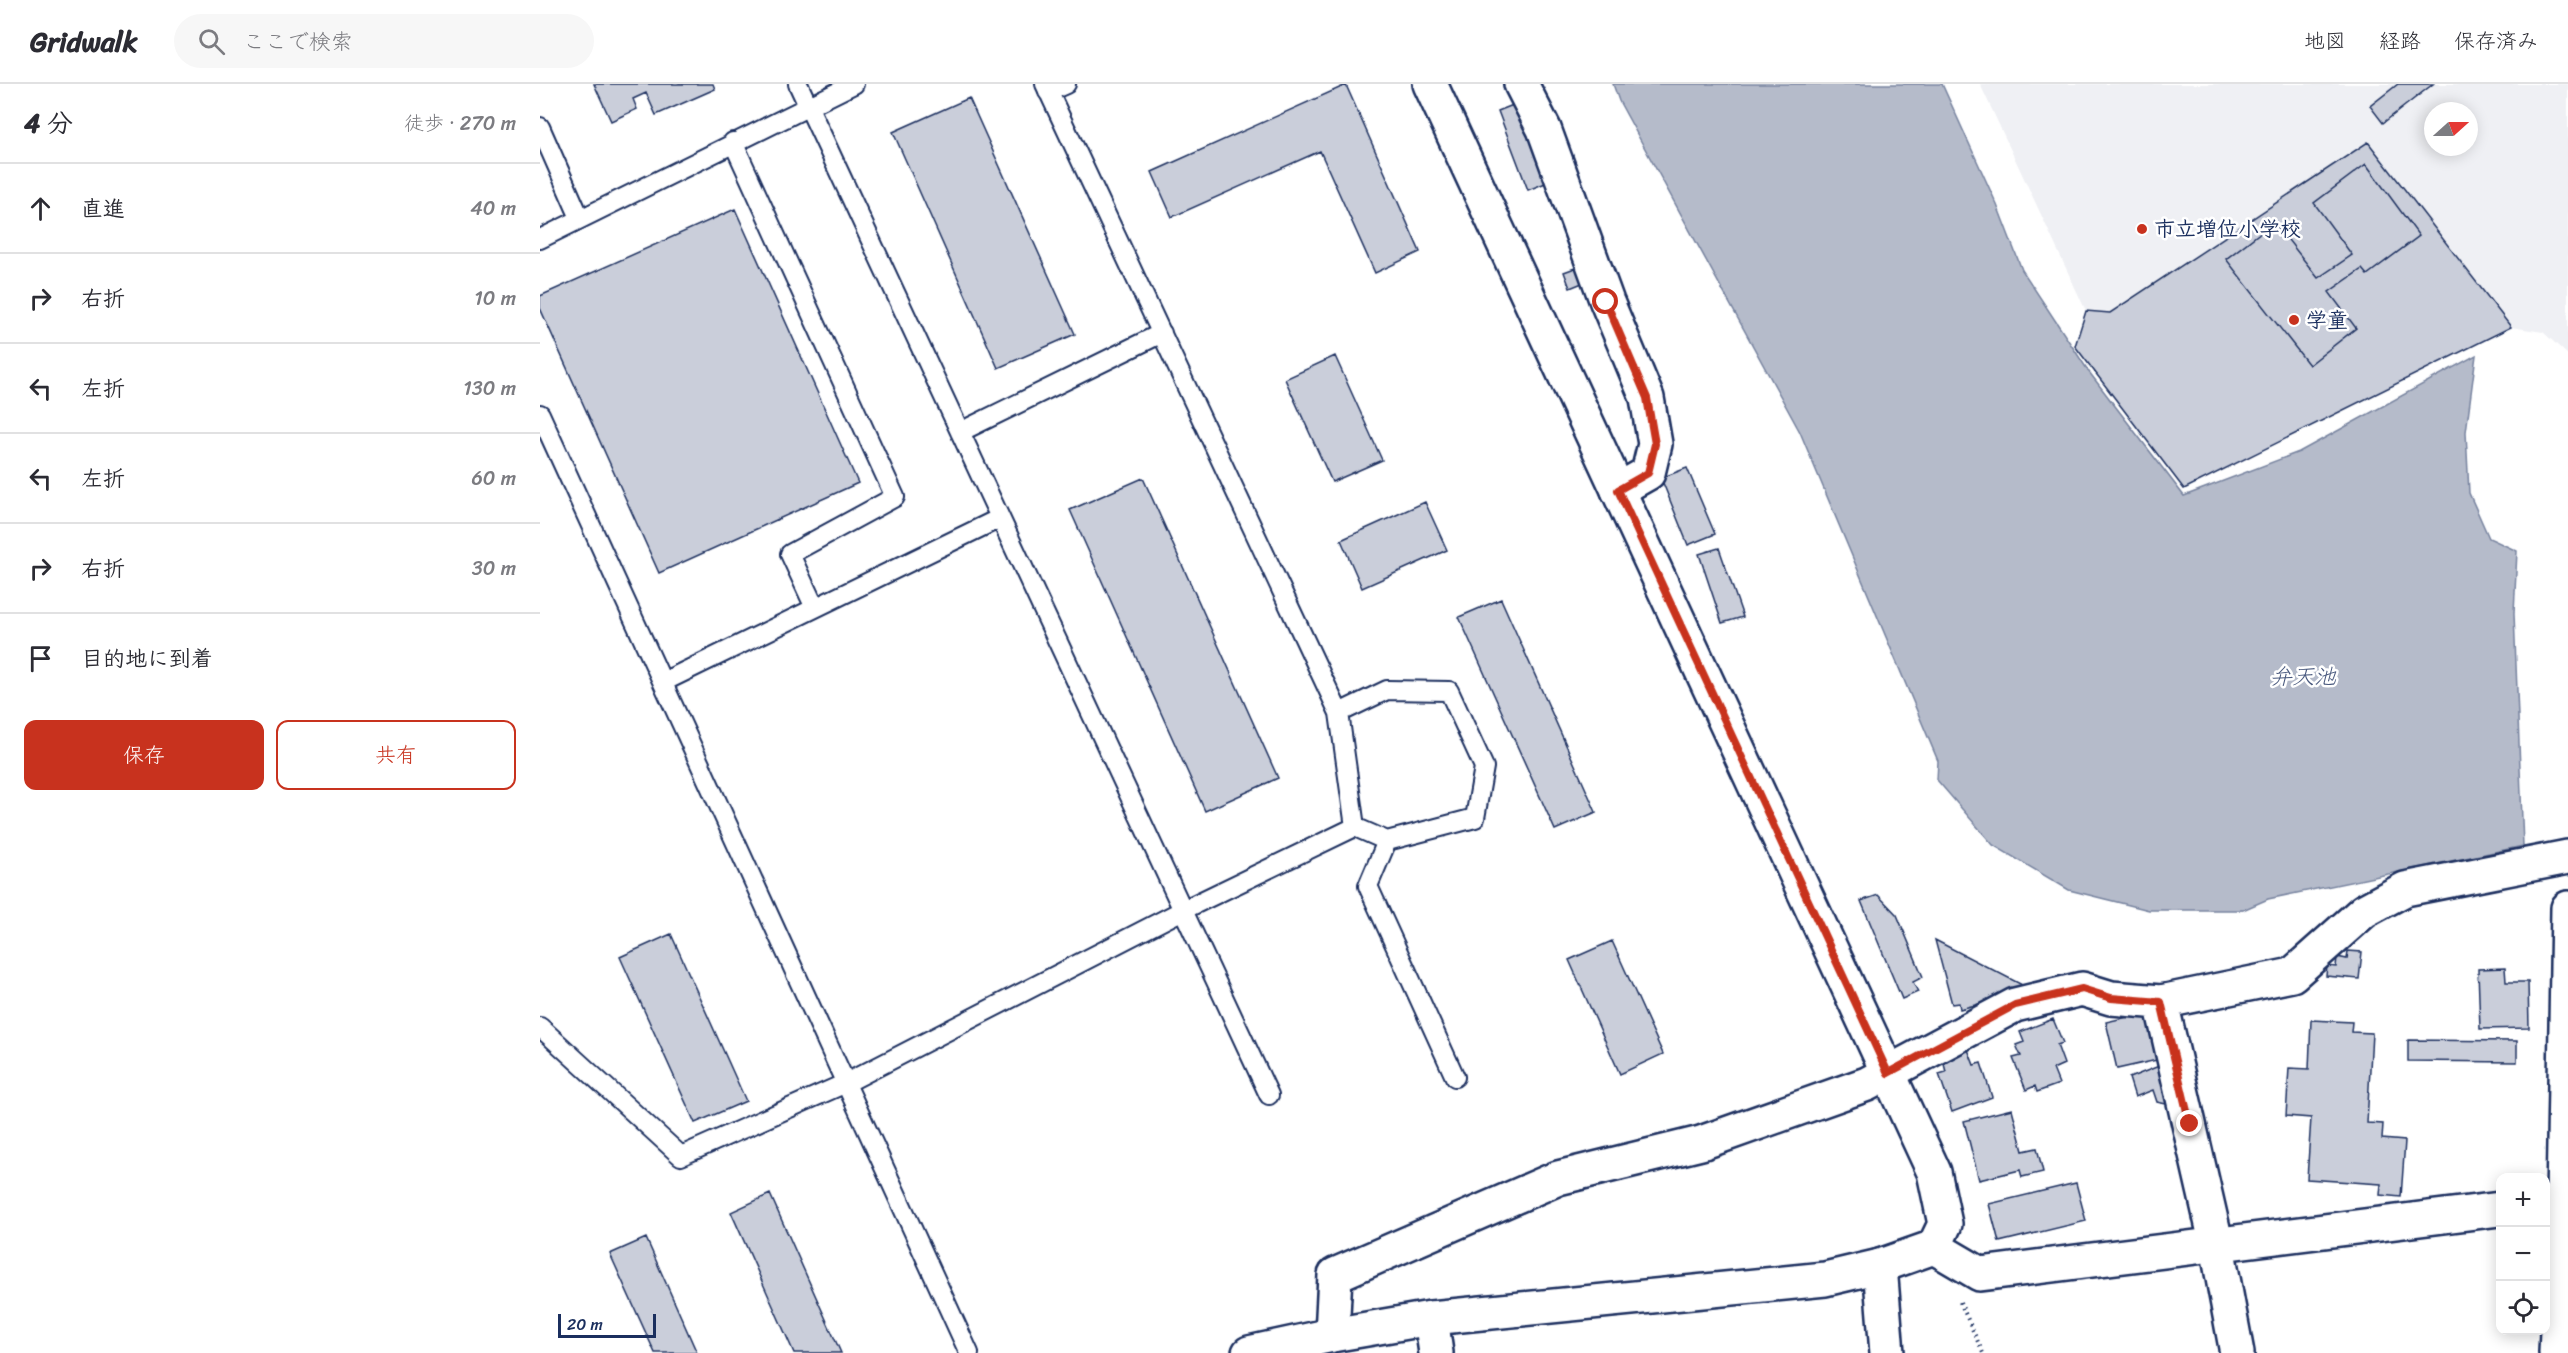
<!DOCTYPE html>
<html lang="ja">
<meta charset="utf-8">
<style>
body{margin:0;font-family:Sriracha,"Klee One",sans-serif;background:#f7f7f7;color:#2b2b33}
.controls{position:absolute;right:18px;bottom:18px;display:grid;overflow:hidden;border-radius:12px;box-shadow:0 3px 15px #0003}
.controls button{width:54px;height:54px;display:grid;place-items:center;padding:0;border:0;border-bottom:2px solid #e1e1e2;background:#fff;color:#2b2b33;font:30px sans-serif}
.compass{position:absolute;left:1884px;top:18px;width:54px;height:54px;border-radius:50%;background:#fff;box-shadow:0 3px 15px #0003;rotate:69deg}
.scale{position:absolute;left:18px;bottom:15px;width:98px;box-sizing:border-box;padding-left:6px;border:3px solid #1b2f5e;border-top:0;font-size:16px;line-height:21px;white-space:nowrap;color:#1b2f5e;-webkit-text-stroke:4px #fff;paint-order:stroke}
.stop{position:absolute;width:18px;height:18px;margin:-14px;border:4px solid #c8321e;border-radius:50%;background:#fff}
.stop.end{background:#c8321e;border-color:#fff;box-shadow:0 2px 6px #0008}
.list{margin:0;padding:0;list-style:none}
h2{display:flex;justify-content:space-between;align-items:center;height:78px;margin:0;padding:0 24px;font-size:26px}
h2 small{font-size:20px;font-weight:400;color:#7c7c81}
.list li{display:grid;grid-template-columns:39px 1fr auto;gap:18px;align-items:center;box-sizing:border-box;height:90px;padding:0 24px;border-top:2px solid #e1e1e2}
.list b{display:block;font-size:22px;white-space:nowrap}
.list em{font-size:20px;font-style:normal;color:#7c7c81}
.actions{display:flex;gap:12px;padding:18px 24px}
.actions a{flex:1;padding:14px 0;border:2px solid #c8321e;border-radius:12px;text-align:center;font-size:21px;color:#c8321e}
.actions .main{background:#c8321e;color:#fff}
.icon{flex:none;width:33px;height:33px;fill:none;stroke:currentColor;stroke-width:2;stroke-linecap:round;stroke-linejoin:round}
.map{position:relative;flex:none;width:2028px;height:1269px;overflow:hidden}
header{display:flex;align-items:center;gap:36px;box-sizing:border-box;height:84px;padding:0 30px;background:#fff;border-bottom:2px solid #e1e1e2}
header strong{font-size:28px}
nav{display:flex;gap:33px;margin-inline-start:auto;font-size:21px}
.search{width:420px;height:54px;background:#f7f7f7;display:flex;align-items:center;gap:15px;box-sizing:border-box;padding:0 21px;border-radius:33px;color:#7c7c81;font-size:22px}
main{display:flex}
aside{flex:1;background:#fff}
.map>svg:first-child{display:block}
.built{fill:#eff0f4;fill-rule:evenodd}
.water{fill:#b5bbca;stroke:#77839f;stroke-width:1.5}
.building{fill:#caceda;stroke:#1b2f5e;stroke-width:1.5}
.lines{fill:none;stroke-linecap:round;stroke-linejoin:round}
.lane-casing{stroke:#1b2f5e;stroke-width:22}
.street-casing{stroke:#1b2f5e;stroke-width:38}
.secondary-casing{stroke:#1b2f5e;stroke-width:38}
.path{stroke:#1b2f5e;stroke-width:4;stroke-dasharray:1.5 4.5;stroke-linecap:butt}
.lane{stroke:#fff;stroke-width:18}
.street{stroke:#fff;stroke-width:33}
.secondary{stroke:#fff;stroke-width:33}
.route{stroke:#c8321e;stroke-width:8}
.poi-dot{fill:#c8321e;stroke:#fff;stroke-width:2}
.labels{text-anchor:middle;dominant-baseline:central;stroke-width:5;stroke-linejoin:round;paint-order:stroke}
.poi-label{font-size:21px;font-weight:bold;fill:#1b2f5e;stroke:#fff;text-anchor:start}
.water-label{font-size:22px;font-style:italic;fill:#49597e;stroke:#fff}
</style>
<header>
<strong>Gridwalk</strong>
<div class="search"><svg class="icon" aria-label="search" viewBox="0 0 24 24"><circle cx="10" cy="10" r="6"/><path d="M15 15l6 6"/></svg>ここで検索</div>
<nav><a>地図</a><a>経路</a><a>保存済み</a></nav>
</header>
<main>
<aside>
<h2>4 分<small>徒歩 · 270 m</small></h2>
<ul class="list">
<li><svg class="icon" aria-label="ahead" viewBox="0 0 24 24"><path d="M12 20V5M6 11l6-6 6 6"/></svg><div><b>直進</b></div><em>40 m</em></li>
<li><svg class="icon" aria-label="right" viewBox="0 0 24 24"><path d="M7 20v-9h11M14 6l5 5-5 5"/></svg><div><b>右折</b></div><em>10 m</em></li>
<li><svg class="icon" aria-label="left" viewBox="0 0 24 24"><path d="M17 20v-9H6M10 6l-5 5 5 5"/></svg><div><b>左折</b></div><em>130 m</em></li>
<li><svg class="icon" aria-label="left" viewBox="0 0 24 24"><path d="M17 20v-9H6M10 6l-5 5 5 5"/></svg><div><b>左折</b></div><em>60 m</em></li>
<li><svg class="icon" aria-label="right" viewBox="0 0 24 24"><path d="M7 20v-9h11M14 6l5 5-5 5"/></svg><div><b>右折</b></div><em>30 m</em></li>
<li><svg class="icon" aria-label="arrive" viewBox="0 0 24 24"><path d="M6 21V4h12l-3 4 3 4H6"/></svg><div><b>目的地に到着</b></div></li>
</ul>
<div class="actions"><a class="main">保存</a><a>共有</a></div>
</aside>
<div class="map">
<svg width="2028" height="1269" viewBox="0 0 2028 1269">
<rect width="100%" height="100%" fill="#fff"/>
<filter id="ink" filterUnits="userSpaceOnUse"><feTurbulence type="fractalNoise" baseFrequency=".0167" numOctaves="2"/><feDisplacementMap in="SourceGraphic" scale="12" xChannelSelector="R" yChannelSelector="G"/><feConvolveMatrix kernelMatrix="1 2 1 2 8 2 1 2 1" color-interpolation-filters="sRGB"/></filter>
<g filter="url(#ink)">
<path class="built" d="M1440 0H2028V271L2003 248 1971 243 1828 58 1570 229 1546 227ZM1893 27H1929V63H1893Z"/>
<path class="water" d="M1073 0H1402L1457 121 1482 186 1549 288 1644 412 1759 368 1936 271 1926 348 1929 409 1949 454 1977 467 1974 529 1983 762 1728 815 1703 826H1609L1529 806 1453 761 1397 696 1398 677 1260 348 1079 17Z"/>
<path class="building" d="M54 0H173L175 5 116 31 106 9 93 15 97 25 71 37Z
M1858 0H1893L1843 39 1830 22Z
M806 1 880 168 835 189 780 67 632 133 612 88Z
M429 14 535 250 458 284 353 48Z
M978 19 1008 98 988 106 958 27Z
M1828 58 1971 243 1644 405 1535 262 1546 227 1570 229Z
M1826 80 1879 152 1827 191 1822 185 1789 208 1816 244 1769 281 1686 175 1734 138 1778 194 1812 171 1774 119Z
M195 125 318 399 119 489 0 224V212Z
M1046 180 1052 195 1030 204 1024 188Z
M795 272 842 376 792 398 745 295Z
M1147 384 1175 450 1148 461 1121 394Z
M603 394 738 694 665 727 530 426Z
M885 418 907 466 822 504 801 456Z
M1179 464 1203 533 1182 539 1159 470Z
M961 515 1056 728 1015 746 919 533Z
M1338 811 1357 831 1383 893 1373 898 1378 908 1362 915 1321 817Z
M131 850 206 1017 155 1039 80 873Z
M1395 856 1492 906 1420 925 1419 919 1412 920Z
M1072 857 1123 970 1080 990 1029 876Z
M1808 867 1822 868 1819 895 1786 892 1787 882 1796 883 1797 873 1807 875Z
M1965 884 1966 898H1988L1989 944 1940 945 1938 885Z
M1606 929 1617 976 1577 985 1566 938Z
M1513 935 1523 959 1517 961 1524 980 1513 985 1519 1000 1497 1008 1495 1002 1486 1006 1473 974 1481 972 1476 961 1484 958 1480 948Z
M1771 936 1812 938 1811 948 1832 949 1827 1039 1843 1040 1842 1055 1865 1057 1861 1113 1840 1111 1841 1100 1767 1095 1771 1034 1746 1032 1749 984 1769 985Z
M1868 956 1977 957V978L1868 977Z
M1427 963 1434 981 1441 979 1452 1013 1412 1028 1399 990 1406 988 1404 980Z
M1619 982 1632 1018 1626 1020 1617 1018 1613 1006 1595 1013 1589 994Z
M1472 1025 1483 1067 1497 1064 1503 1088 1482 1093 1480 1086 1439 1096 1424 1037Z
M1536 1099 1546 1137 1459 1158 1449 1120Z
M230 1110 301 1269H254L191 1128Z
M106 1154 157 1269H115L70 1170Z"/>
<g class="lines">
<g class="lane-casing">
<path id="lane" d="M258 0 729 1011
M505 0 799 629 815 743 847 757 935 734 944 683 909 607 847 606 799 629
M508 8 526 0
M0 43 40 134
M193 58 355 413 250 470 275 524
M0 155 314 0
M0 330 429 1269
M420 348 622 249
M123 598 460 434
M847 757 828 802 915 993
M0 943 141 1072 306 999 643 826 815 743"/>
</g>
<g class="street-casing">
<path id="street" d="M981 0 1004 45 1067 218 1107 314 1115 360 1108 389 1078 406
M1340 1182 1347 1269
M891 1234 896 1269
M792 1251 795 1191 1018 1094 1161 1059 1327 1000 1475 921 1542 905 1571 914 1621 918
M1697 1269 1677 1162 1621 918 1752 891 1824 827 1865 805 2028 773
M2016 1269 2023 1117 2028 824"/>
</g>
<g class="secondary-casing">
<path id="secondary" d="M2006 1119 2028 1116
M1394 1163 1440 1190 1960 1125
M709 1269 792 1251 891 1234 1285 1195 1340 1182 1394 1163 1405 1140 1394 1088 890 0"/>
</g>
<path class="path" d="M1420 1218 1443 1269"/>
<use href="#lane" class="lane"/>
<use href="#street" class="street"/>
<use href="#secondary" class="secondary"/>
</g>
</g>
<g class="lines" filter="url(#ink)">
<path class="route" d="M1066 218 1107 314 1115 360 1108 389 1078 406 1348 989 1475 921 1542 905 1571 914 1621 918 1650 1040"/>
</g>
<g class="poi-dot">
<circle cx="1602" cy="145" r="6"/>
<circle cx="1754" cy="236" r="6"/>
</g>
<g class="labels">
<g class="poi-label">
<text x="1614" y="145">市立増位小学校</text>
<text x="1766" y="236">学童</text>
</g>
<g class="water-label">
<text x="1763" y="592">弁天池</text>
</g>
</g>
</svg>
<div class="controls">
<button>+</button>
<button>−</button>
<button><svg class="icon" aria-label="locate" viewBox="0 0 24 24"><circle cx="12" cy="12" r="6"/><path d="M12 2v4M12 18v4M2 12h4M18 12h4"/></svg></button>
</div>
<svg class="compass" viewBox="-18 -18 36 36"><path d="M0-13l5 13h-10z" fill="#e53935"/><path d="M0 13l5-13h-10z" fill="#7c7c81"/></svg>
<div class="scale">20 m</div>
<div class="stop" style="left:1066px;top:218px"></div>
<div class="stop end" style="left:1650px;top:1040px"></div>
</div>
</main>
